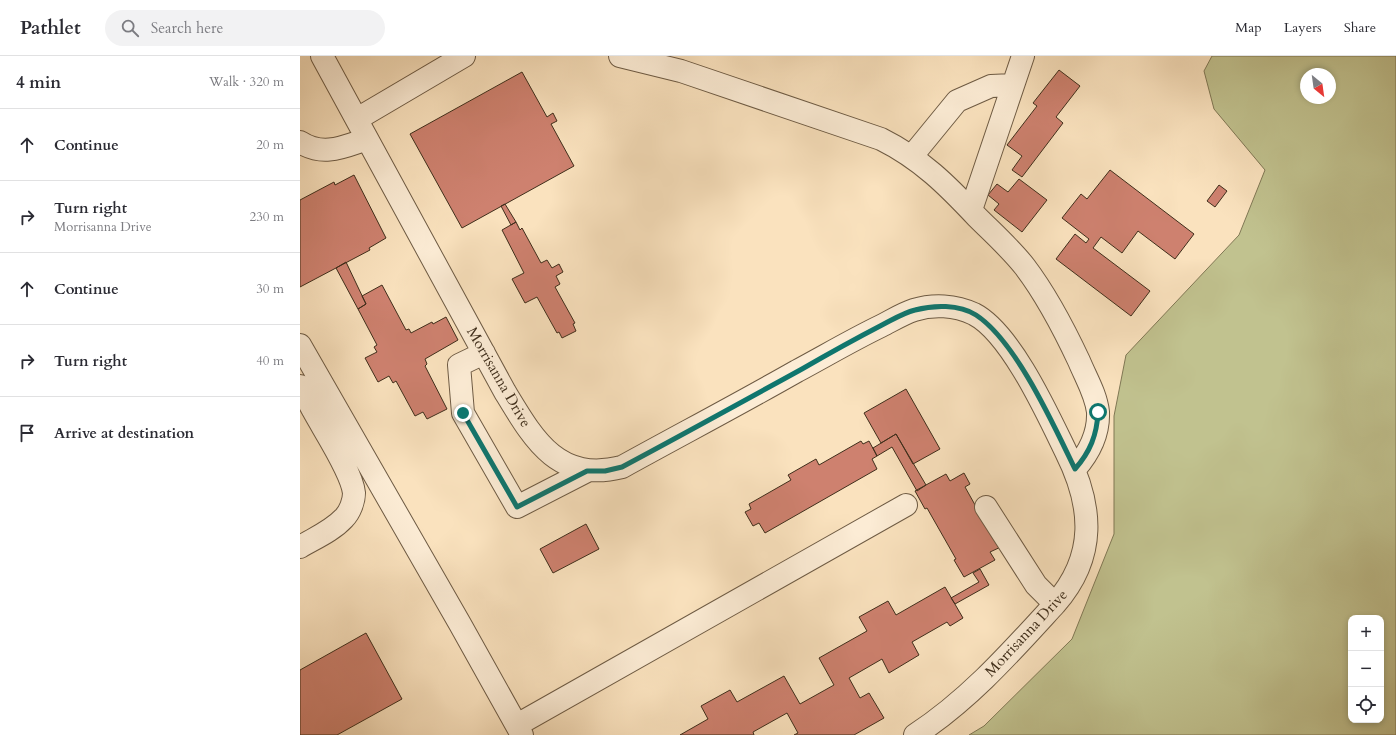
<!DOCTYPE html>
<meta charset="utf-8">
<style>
body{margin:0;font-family:Cardo,serif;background:#f2f2f3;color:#2b2b33}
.controls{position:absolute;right:12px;bottom:12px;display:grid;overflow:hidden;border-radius:8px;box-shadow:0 2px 6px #0003}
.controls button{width:36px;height:36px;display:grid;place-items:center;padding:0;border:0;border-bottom:1px solid #e1e1e2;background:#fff;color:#2b2b33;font:20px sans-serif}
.compass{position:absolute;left:1000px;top:12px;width:36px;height:36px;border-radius:50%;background:#fff;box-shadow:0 2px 6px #0003;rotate:151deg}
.stop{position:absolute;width:12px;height:12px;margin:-9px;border:3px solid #0f766e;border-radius:50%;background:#fff}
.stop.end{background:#0f766e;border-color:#fff;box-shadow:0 1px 4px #0008}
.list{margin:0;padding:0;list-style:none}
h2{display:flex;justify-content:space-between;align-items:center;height:52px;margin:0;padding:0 16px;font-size:17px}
h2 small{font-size:13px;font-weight:400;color:#7c7c81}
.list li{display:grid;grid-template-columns:26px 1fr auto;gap:12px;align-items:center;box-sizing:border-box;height:72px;padding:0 16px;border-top:1px solid #e1e1e2}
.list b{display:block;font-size:15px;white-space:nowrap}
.list p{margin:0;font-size:13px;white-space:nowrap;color:#7c7c81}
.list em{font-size:13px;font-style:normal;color:#7c7c81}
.icon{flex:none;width:22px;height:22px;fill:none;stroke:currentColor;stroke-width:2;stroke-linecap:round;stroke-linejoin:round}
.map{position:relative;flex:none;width:1096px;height:679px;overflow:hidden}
header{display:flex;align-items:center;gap:24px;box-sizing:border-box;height:56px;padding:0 20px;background:#fff;border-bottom:1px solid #e1e1e2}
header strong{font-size:19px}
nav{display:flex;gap:22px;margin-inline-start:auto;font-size:14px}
.search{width:280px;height:36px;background:#f2f2f3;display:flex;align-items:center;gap:10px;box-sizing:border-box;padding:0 14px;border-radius:22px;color:#7c7c81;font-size:15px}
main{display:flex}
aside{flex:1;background:#fff}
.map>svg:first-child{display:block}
.green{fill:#c1c28f;stroke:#807855;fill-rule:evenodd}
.building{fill:#ce816f;stroke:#3f2e1b}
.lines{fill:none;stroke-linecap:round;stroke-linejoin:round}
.minor-casing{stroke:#6e5b44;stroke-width:24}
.minor{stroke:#fcecd5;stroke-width:22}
.route{stroke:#0f766e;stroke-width:5}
.labels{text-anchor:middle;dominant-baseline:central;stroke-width:3;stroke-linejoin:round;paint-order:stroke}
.street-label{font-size:15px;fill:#3f2e1b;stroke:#fcecd5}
</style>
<header>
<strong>Pathlet</strong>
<div class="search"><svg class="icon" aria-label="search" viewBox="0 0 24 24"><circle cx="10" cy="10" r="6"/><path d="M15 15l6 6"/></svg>Search here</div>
<nav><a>Map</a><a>Layers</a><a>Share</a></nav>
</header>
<main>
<aside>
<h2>4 min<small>Walk · 320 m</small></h2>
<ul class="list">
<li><svg class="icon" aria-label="ahead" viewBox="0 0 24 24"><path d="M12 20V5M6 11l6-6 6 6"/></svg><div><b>Continue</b></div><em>20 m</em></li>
<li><svg class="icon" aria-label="right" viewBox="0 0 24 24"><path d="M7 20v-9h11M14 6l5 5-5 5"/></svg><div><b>Turn right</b><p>Morrisanna Drive</p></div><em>230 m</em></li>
<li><svg class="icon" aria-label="ahead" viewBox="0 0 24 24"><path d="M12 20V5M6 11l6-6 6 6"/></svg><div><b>Continue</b></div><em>30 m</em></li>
<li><svg class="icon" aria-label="right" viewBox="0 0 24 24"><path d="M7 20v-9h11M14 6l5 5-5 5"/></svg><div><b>Turn right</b></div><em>40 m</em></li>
<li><svg class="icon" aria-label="arrive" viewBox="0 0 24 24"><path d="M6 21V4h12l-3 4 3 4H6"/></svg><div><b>Arrive at destination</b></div></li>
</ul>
</aside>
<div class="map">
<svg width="1096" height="679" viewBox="0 0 1096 679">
<rect width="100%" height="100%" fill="#fae2be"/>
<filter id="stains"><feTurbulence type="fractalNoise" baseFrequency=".005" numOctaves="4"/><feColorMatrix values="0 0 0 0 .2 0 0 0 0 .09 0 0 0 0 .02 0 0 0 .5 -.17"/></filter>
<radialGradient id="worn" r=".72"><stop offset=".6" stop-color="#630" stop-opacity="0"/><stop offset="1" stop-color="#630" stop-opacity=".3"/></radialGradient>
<path class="green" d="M912 0H1096V679H669L684 670 772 583 814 478V360L826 299 939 179 965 114 914 53 904 15ZM1006 18H1030V42H1006ZM1051 562H1081V664H1051Z"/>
<path class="building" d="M759 14 780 30 756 61 763 67 722 121 712 114 722 100 707 89 737 50 733 47Z
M222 16 247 61 253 57 257 65 251 68 274 110 162 172 110 78Z
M810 114 894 178 875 203 838 175 822 197 801 181 793 192 850 235 831 260 756 203 775 178 786 187 789 183 762 162 781 138 787 143Z
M54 119 86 182 69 192 70 194 0 231V144L34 126 35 129Z
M719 123 747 144 722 176 694 154 699 148 688 139 697 128 708 136Z
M919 129 927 135 915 151 907 145Z
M205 148 216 166 211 169 201 150Z
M216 166 220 174 222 172 241 207 247 204 252 212 259 208 263 216 256 220 260 228 255 231 275 267 273 268 276 275 262 282 259 276 257 277 237 241 225 247 212 223 224 217 202 174Z
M46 206 66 248 58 253 36 212Z
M82 229 106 274 109 273 111 277 132 266 133 268 146 261 158 284 125 303 127 308 125 310 147 353 127 363 123 356 115 360 96 325 93 327 89 320 78 326 65 302 77 296 74 291 77 289 58 253 66 248 62 240Z
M606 333 640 393 613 408 596 378 581 387 564 357Z
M596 378 626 429 617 435 592 391 577 400 573 392Z
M561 385 563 388 569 385 577 400 572 403 577 413 465 477 459 467 453 470 445 456 451 453 449 448 491 424 488 419 516 403 519 409Z
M664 417 670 428 665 431 693 481 705 489 690 496 695 504 664 521 654 504 656 503 627 452 625 453 615 435 646 418 650 425Z
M286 468 299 493 253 517 240 493Z
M680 513 689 529 655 548 651 542 679 526 673 517Z
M645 531 663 562 650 570 647 566 612 586 619 599 589 617 582 603 549 622 560 642 569 637 584 662 554 679H494L498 677 487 657 453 676 454 679H380L408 663 401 650 430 634 437 646 484 620 500 648 534 629 519 602 567 575 559 561 588 545 596 559Z
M66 577 102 643 37 679H0V614Z"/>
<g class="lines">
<g class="minor-casing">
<path id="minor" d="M22 0 205 336C234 384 258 427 322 411 380 379 439 348 497 315 525 300 552 284 581 270 591 265 602 258 614 254 633 248 655 249 674 258 711 277 748 359 766 396 793 450 797 500 755 548 712 595 669 644 615 679
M320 0 381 15 581 83C621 103 647 129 677 161 693 177 711 193 725 211 747 240 764 273 779 305 786 322 796 338 798 356 799 379 789 397 775 413
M57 63 164 0
M0 86C23 101 43 91 67 83
M612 100 657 45 691 30 713 29
M671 154 723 0
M0 289 160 568 222 679
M184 297 159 309 163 357 217 451 287 415
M0 330 13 354 25 347
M686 451 736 529 755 548
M0 491C15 482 32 475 44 462 50 456 54 445 54 437 52 416 23 373 13 354
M217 669 606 449"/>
</g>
<use href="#minor" class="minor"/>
</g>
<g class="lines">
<path class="route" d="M163 357 217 451 287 415H305L322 411C382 379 442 346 502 313 528 298 555 283 582 269 592 264 603 257 615 254 633 249 659 248 676 259 716 285 754 370 775 413 790 396 797 379 798 356"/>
</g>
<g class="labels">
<g class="street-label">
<text transform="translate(199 321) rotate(60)">Morrisanna Drive</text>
<text transform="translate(726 577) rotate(-47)">Morrisanna Drive</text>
</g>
</g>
<rect width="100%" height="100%" filter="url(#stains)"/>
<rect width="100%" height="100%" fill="url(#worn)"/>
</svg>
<div class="controls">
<button>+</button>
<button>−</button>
<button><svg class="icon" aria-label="locate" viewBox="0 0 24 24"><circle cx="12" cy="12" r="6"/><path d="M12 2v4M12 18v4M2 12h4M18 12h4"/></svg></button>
</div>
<svg class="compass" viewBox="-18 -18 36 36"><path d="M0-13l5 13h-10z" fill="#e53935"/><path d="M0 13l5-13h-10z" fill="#7c7c81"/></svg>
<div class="stop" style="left:798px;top:356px"></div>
<div class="stop end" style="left:163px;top:357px"></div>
</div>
</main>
